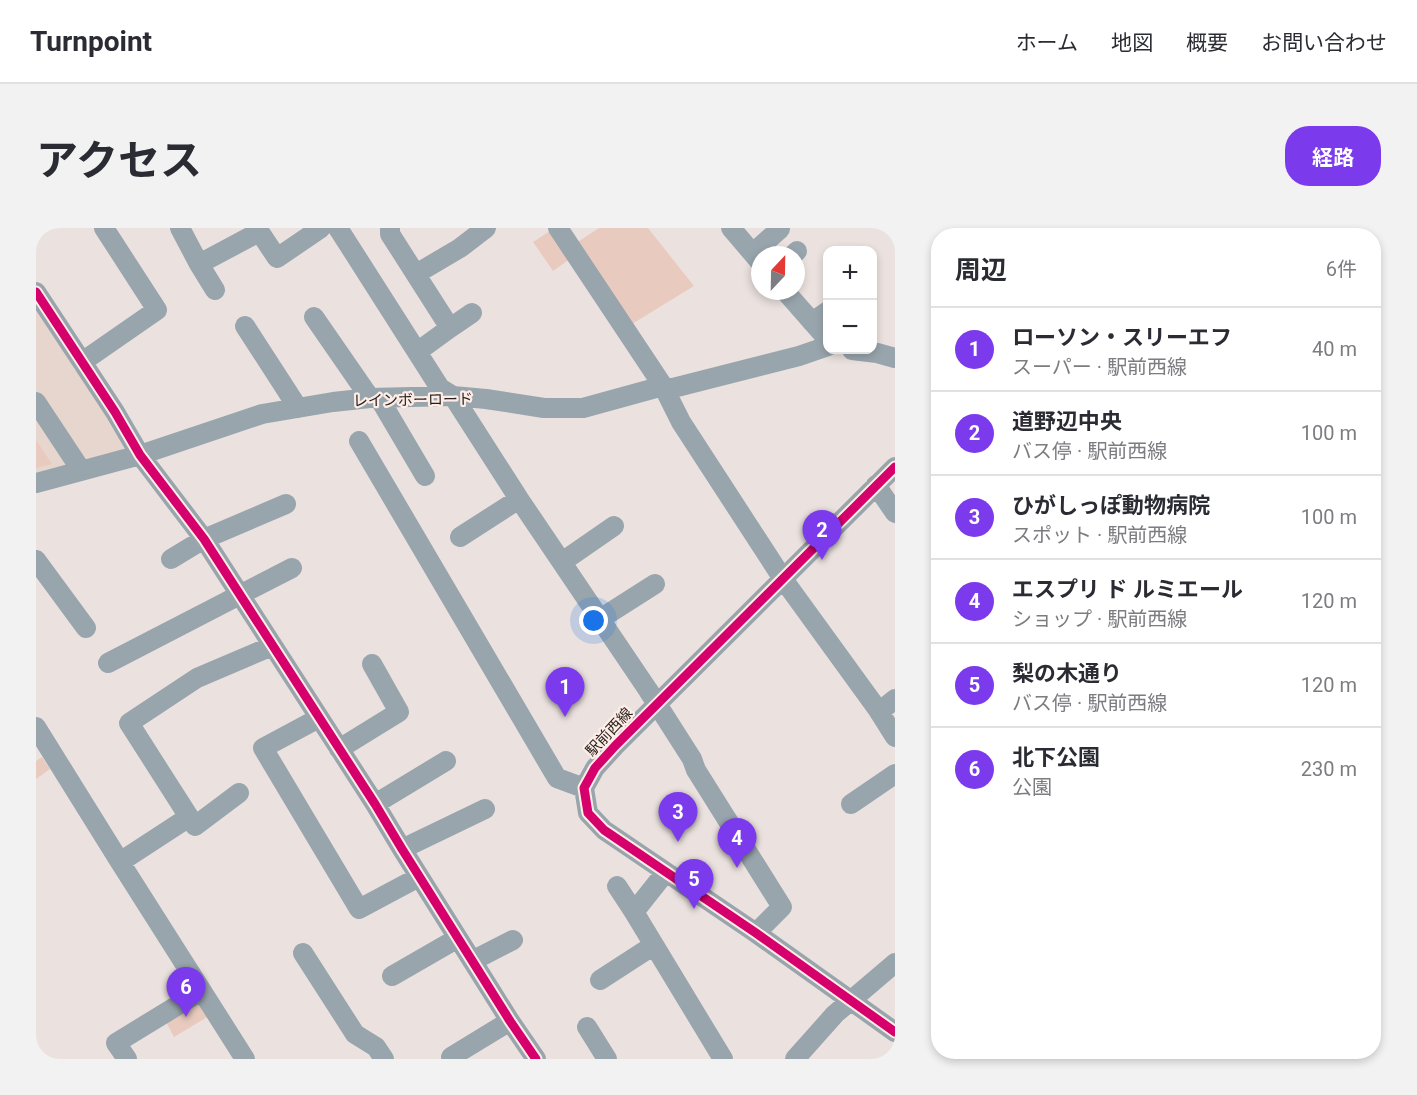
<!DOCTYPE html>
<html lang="ja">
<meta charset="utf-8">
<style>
body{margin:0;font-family:Roboto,"Noto Sans JP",sans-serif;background:#f2f2f3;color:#2b2b33}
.controls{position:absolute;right:18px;top:18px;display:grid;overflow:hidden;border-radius:12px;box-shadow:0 3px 9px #0003}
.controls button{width:54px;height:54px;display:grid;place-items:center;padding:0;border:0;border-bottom:2px solid #e1e1e2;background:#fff;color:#2b2b33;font:30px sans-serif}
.compass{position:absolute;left:715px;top:18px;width:54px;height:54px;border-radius:50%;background:#fff;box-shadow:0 3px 9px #0003;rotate:22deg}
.you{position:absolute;left:558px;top:393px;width:21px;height:21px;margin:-15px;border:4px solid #fff;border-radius:50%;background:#1a73e8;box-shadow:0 0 0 9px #1a73e833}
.badge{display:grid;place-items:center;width:39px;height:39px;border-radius:50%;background:#7c3aed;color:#fff;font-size:20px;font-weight:700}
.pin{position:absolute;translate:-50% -50px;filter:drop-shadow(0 2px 3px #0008)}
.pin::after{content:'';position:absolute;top:32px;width:21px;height:18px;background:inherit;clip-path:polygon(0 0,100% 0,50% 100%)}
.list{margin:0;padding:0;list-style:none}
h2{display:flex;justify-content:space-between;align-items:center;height:78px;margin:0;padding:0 24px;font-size:26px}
h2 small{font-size:20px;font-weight:400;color:#7c7c81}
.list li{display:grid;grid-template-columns:39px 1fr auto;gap:18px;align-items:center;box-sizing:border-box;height:84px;padding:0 24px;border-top:2px solid #e1e1e2}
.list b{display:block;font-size:22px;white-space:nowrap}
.list p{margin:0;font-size:20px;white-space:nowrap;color:#7c7c81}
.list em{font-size:20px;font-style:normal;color:#7c7c81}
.map{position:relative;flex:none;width:859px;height:831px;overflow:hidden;border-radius:24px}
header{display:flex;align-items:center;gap:36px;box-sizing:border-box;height:84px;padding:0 30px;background:#fff;border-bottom:2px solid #e1e1e2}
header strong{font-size:28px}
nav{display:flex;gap:33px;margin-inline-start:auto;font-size:21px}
.intro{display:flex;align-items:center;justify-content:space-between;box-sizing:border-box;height:144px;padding:0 36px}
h1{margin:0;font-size:42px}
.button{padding:15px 27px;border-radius:24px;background:#7c3aed;color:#fff;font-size:21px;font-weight:700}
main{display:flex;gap:36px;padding:0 36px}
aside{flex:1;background:#fff;border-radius:24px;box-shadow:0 3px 9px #0003}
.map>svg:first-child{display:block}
.built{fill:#e7d6ce}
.green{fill:#e8cbbe}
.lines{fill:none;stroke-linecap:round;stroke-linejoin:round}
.minor{stroke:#99a5ad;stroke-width:20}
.cycleway-casing{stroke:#feede6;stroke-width:13}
.cycleway{stroke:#d6006c;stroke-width:9}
.labels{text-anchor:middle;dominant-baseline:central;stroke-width:4.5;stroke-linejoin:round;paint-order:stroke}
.street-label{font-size:15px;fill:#251f1c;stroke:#feede6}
</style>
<header>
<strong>Turnpoint</strong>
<nav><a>ホーム</a><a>地図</a><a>概要</a><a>お問い合わせ</a></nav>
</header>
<div class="intro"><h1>アクセス</h1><a class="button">経路</a></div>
<main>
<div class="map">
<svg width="859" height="831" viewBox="0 0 859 831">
<rect width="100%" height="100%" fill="#ebe2df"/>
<path class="built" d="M0 74 90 212V222L0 246Z"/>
<path class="green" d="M563 0H612L658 58 596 96 540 15Z
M514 3 534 31 517 43 497 14Z
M0 212 16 236 0 240Z
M6 529 14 541 0 551V533Z
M164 772 173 788 138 809 128 790Z"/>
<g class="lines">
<path class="minor" d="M144 0 163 36 223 4
M221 0 241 30 285 0
M302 0 404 160 417 168 483 271 612 462 656 531 660 542 746 679 720 705
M354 0V6L414 100 381 124
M522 0 627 158 645 194 747 351 842 482 859 509
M695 0 724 34
M717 25 744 1
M757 27 761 23
M163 36 179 62
M380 46 424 20 450 0
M749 63 792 112
M0 64 79 184 104 227 168 311 339 576 366 621 474 793 500 831
M278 89 334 170
M776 94 792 83
M209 98 262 180
M414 100 436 85
M816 122 841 125 859 130
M46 134 121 82 68 0
M343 170 389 248
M0 174 45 242
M323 213 521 550 548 560
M859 239 579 518 559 540 548 560 552 585 568 602 720 705 859 804
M0 255 104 227 226 186 297 174 334 170 417 168 450 171 508 180H547L627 158 637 160 763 128 792 118
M840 257 859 285
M424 309 483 271
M135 331 168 311 250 276
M0 332 50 400
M526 334 578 298
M564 391 619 356
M72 435 256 340
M843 484 859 471
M283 490 227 520 323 681 383 649
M0 499 84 634
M303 521 363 484 336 436
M339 576 410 533
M815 576 859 546
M153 589 159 598 203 565
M366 621 449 581
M629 645 598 684 687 831
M581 658 598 684
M267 725 319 806 340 819 348 831
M436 733 477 712
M356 748 422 710
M564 752 618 717
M551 799 571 831
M415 829 474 793
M91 831 80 815 165 763
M209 831 84 634 153 589 93 495 161 450 236 418
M759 831 799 786 859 735"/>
<g class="cycleway-casing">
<path id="cycleway" d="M0 64 79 184 104 227 168 311 339 576 366 621 474 793 500 831
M859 239 579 518 559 540 548 560 552 585 568 602 720 705 859 804"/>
</g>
<use href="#cycleway" class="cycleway"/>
</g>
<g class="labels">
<g class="street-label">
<text transform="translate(377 172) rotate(-1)">レインボーロード</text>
<text transform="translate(573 504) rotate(-47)">駅前西線</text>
</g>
</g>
</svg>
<div class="controls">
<button>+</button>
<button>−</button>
</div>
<svg class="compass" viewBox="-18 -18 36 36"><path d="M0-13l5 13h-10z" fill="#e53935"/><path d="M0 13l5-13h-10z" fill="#7c7c81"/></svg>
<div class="you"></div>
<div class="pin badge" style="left:529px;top:489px">1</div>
<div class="pin badge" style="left:786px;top:332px">2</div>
<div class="pin badge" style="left:642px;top:614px">3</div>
<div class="pin badge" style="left:701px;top:640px">4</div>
<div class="pin badge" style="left:658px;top:681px">5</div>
<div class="pin badge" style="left:150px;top:789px">6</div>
</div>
<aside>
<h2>周辺<small>6件</small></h2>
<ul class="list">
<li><span class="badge">1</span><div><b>ローソン・スリーエフ</b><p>スーパー · 駅前西線</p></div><em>40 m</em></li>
<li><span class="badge">2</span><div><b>道野辺中央</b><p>バス停 · 駅前西線</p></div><em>100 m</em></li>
<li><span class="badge">3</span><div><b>ひがしっぽ動物病院</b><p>スポット · 駅前西線</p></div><em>100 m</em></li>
<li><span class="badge">4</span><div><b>エスプリ ド ルミエール</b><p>ショップ · 駅前西線</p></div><em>120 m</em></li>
<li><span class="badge">5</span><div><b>梨の木通り</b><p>バス停 · 駅前西線</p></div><em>120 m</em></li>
<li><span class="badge">6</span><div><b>北下公園</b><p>公園</p></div><em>230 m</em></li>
</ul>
</aside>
</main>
